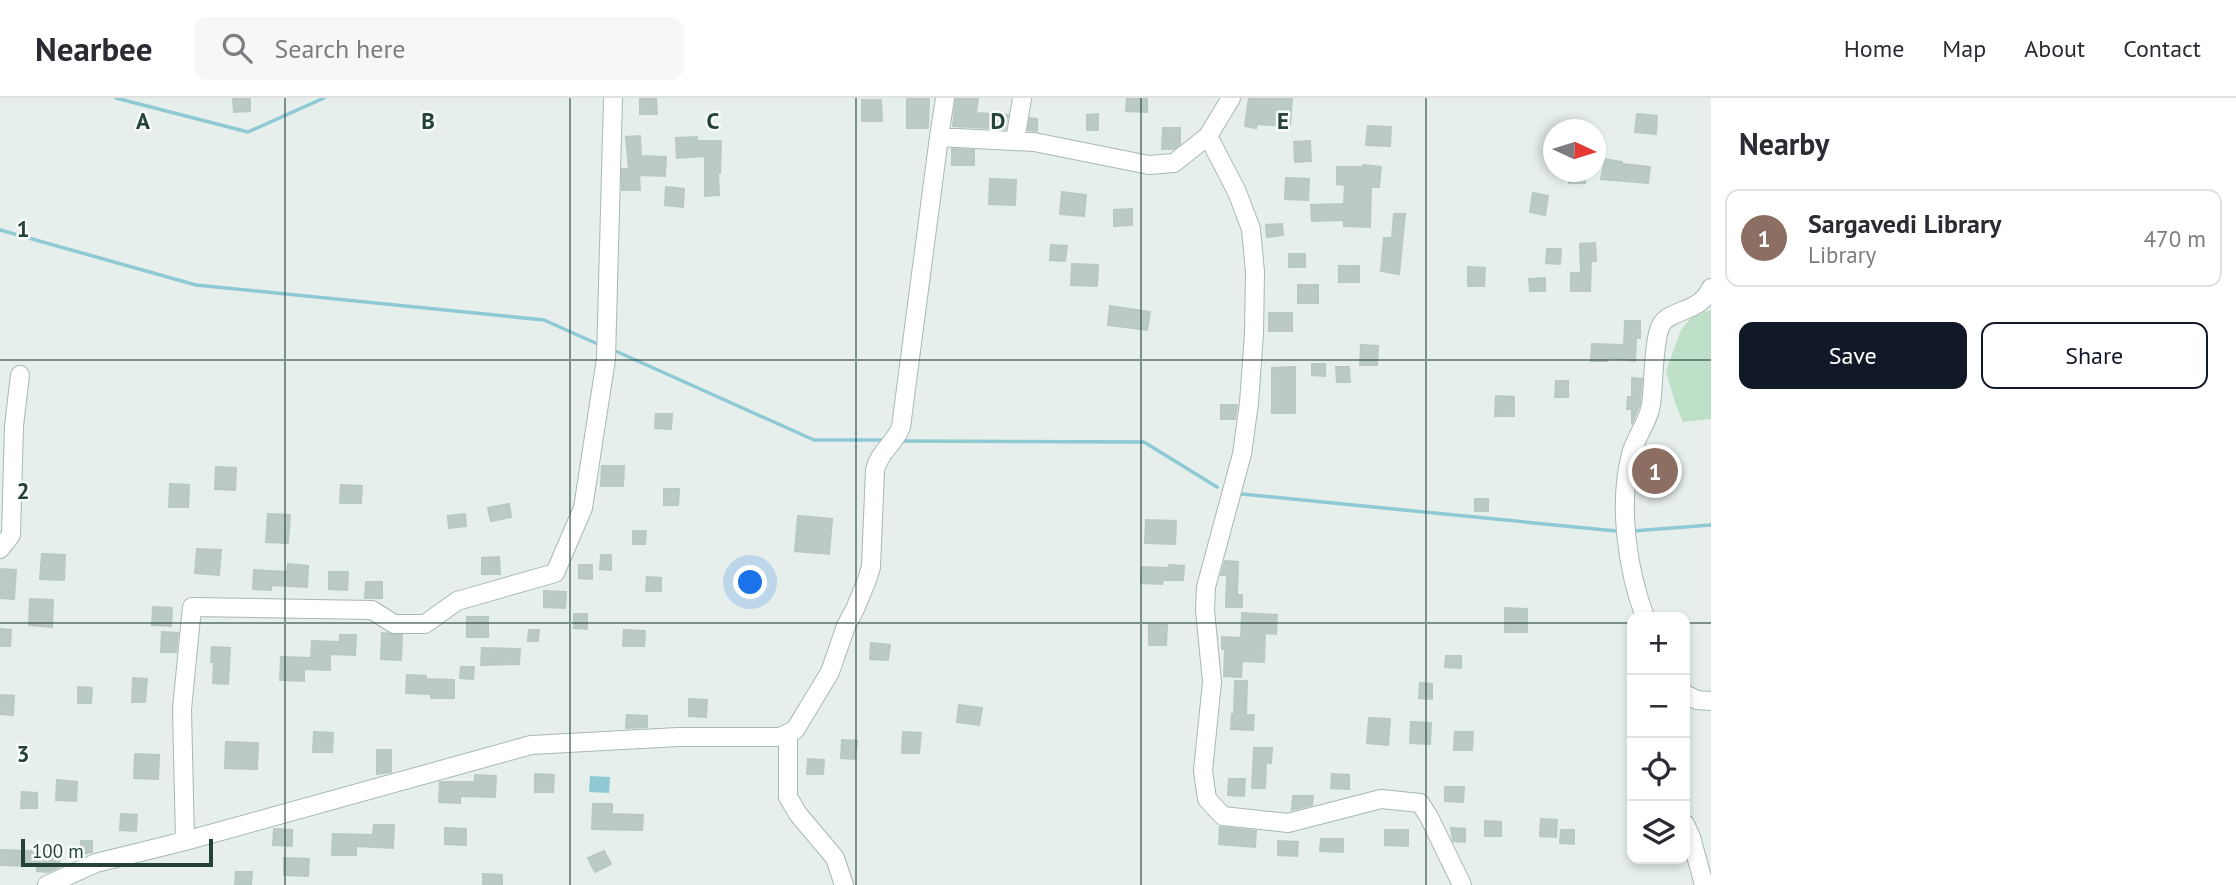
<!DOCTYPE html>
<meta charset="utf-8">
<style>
body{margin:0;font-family:"PT Sans",sans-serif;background:#f7f7f7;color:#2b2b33}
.controls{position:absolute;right:21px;bottom:21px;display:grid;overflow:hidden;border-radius:14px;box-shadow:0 4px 10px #0003}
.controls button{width:63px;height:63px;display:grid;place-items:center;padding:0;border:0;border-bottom:2px solid #e1e1e2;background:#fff;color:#2b2b33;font:35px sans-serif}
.compass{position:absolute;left:1543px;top:21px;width:63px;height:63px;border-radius:50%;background:#fff;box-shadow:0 4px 10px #0003;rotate:94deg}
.scale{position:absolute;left:21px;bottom:18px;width:192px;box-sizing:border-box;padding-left:7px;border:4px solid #24423a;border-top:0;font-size:19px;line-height:24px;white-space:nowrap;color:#24423a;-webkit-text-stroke:5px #f7fbf9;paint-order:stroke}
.you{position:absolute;left:751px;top:485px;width:24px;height:24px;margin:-18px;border:5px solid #fff;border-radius:50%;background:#1a73e8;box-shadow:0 0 0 10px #1a73e833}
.badge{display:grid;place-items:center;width:46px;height:46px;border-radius:50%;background:#111827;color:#fff;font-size:23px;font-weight:700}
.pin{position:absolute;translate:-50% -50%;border:4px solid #fff;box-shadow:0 2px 7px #0006}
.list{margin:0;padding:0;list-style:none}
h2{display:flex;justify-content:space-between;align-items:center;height:91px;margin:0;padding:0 28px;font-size:30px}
h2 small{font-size:23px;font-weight:400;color:#7c7c81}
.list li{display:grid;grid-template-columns:46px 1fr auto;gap:21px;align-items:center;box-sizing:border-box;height:98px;margin:0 14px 14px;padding:0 14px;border:2px solid #e1e1e2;border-radius:14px}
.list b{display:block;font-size:26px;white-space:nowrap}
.list p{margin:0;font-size:23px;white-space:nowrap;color:#7c7c81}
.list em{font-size:23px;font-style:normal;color:#7c7c81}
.actions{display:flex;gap:14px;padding:21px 28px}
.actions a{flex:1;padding:16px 0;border:2px solid #111827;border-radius:14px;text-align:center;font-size:24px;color:#111827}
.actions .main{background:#111827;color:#fff}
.icon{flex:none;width:38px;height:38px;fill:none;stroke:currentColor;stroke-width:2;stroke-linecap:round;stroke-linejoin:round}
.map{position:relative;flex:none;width:1711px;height:787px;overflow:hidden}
header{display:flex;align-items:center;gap:42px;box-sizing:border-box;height:98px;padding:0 35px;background:#fff;border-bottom:2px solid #e1e1e2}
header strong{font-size:33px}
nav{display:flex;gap:38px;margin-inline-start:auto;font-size:24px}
.search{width:490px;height:63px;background:#f7f7f7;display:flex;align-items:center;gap:18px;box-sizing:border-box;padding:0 24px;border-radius:14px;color:#7c7c81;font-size:26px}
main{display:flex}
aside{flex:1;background:#fff}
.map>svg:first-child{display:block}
.green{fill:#bfe0c8}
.water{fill:#8ec9d4}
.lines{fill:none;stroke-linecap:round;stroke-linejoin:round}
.stream{stroke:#8ec9d4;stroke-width:3.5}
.building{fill:#bbcac4;stroke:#b8c9c2;stroke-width:2}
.minor-casing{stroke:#a8b8b2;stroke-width:20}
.minor{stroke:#fff;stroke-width:18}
.grid{fill:none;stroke:#24423a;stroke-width:2;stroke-opacity:0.55}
.grid-label{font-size:23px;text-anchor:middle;font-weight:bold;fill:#24423a;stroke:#f7fbf9;stroke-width:5;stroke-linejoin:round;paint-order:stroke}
</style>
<header>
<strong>Nearbee</strong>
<div class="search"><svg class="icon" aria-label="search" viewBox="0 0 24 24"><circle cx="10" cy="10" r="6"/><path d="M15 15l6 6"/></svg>Search here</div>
<nav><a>Home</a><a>Map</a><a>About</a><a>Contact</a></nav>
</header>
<main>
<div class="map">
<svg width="1711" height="787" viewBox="0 0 1711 787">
<rect width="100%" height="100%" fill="#e6efeb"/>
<path class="green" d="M1711 212V321L1683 324 1675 305 1666 273 1681 232 1695 215Z"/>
<path class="water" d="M590 678 610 679 609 695 589 694Z"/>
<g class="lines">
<path class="stream" d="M116 0 248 34 324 0
M0 132 196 187 544 222 600 247
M611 251 814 342H885
M899 343 1144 344 1217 389
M1242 396 1616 433
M1633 433 1711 427"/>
</g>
<path class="building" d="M233 0H250V13L234 14Z
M907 0H929L928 30H907Z
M956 0H978L976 15 1008 17 1005 31 953 28Z
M1127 0H1147V14L1126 13Z
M1249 0H1292L1290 28 1257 26 1256 30 1245 28Z
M640 1H656L657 16H640Z
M862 2H881L882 23H862Z
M1098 16V32H1087V17Z
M1637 16 1657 18 1656 36 1635 34Z
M1030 20 1037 21V33L1028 32Z
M1368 28 1391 29 1390 48 1366 47Z
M1163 30H1180V46L1174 51H1162Z
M640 38 641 58 666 59 665 78 639 77 640 92H622V71H629L626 39Z
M697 39V43H721L720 75H718L719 97 705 98V58L677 60 676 40Z
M1310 43 1311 63 1295 64 1294 44Z
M952 51 974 52V67H952Z
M1605 61 1622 64V66L1650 69 1648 85 1601 81Z
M1363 67 1381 69 1379 89H1371L1370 129 1344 128V122L1312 123 1311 107 1344 106 1345 87 1337 86V69H1363Z
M1570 74H1585V85H1569Z
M1286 80 1309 81 1308 102 1285 101Z
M990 81 1016 82 1015 107 989 106Z
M666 89 684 91 683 109 665 107Z
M1062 94 1086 97 1084 118 1060 116Z
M1533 95 1548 98 1545 117 1530 114Z
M1132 111V127L1114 128V112Z
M1394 116H1405L1399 176 1381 173 1384 140H1392Z
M1282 126 1283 137 1267 139 1266 127Z
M1595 145 1596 163H1591L1590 193H1571V175H1581L1580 146Z
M1051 147 1067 148 1065 163 1050 162Z
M1547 151H1561L1560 166 1546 165Z
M1289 156H1305V169H1289Z
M1072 166 1098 167 1097 188 1071 187Z
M1339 168H1359V184H1339Z
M1468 169 1485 170 1484 188H1468Z
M1545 180V193H1530L1529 181Z
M1298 187H1318V205H1298Z
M1110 208 1150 214 1147 232 1108 227Z
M1269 215H1292V233H1269Z
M1625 223H1640V240H1636L1635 263 1607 260V263H1591L1592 246 1624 247Z
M1361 247 1378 248 1377 267H1360Z
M1312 266H1325V278L1312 277Z
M1295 269V315H1272V270Z
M1336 269H1349L1350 284H1337Z
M1632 280 1642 281 1640 305 1632 326V311H1627L1628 299H1632Z
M1556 283H1568V299H1555Z
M1496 298 1514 299V318H1495Z
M1221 307H1237L1235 321H1221Z
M656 316H672L671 331 655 330Z
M1648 362 1661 365 1660 371 1665 375V383H1649Z
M602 368H624L623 388H601Z
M216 369 236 370 235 392 215 391Z
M170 386 189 387 188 409H169Z
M341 387 362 388 361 405H340Z
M664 391H679L678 407H664Z
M1475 401H1488V413H1475Z
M509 406 511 419 491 423 488 410Z
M268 416 290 417 288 445 266 444Z
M465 416 466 428 449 430 448 418Z
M798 418 832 421 829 456 795 453Z
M1146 422 1176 423 1175 446 1145 445Z
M633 433H646L645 446H633Z
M197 451 221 452 219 477 195 475Z
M42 456 65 457 64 482 40 481Z
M601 457H611V472L600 471Z
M499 459 500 476H482V460Z
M1225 463 1238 464 1237 497H1242V509H1226L1227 477H1221Z
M288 466 308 468 307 489 271 487V492L253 491 254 472 287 474Z
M579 467H592V481L579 480Z
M1169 467 1184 468 1183 482H1163L1162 486 1141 485 1142 469 1169 470Z
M0 471 16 472 14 501 0 500Z
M329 474H348L347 492 329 491Z
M647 479 661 480V493H646Z
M366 484H382V500H365Z
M544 493 566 494 565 510 544 509Z
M30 501 53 502 52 529 29 527Z
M153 509 172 510 171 528 152 527Z
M1505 510 1527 511V534H1505Z
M1242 515 1277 517 1276 536 1265 535 1264 564 1242 563 1241 579 1224 578 1225 551H1222V539L1241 540Z
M574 516H587V531L574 530Z
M467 519H488V539H467Z
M1149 527H1167L1166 547H1149Z
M0 531 11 532 10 548H0Z
M529 532H539L538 543H528Z
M624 532 645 533 644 548H623Z
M162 534 178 535 176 554H161Z
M382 535 402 537 401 562 381 561Z
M340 537H356L355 557 330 556V572L304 571V583L280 582 281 559 311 560 312 543 340 544Z
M871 545 890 547 888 562 870 561Z
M212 549 230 550 228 586 213 585 214 564H211Z
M482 550 520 551 519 566 481 567Z
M1446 558H1461V570L1445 569Z
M461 569H474L473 581 460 580Z
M407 577 426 578V581L454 582V600H431V596L406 595Z
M133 580 147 581 145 604H132Z
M1235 583H1247L1246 617H1254L1253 632 1231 631 1232 616 1234 617Z
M1420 585 1432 586V601L1419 600Z
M78 589 92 590 91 605H78Z
M0 597 14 598 13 617 0 616Z
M689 601 707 602 706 619 689 618Z
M959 607 982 610 979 627 957 624Z
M627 617 647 618V629L626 630Z
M1369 620 1390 621 1388 647 1367 645Z
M1411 624 1431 625 1430 646 1410 645Z
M314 634 333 635 332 654H313Z
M903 634 921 635 919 655H902Z
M1455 634H1473L1472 652H1454Z
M842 642 857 643 855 661 841 660Z
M226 644 258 645 257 671 225 670Z
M1254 650H1272L1271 665 1266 664 1265 690H1252Z
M377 652H391V674L377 676Z
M135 656 159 657 158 681 134 680Z
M808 661 824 662 823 676H807Z
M535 676 554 677 553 694H535Z
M1332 676 1349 677V691L1331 690Z
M475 677 496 678 495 699 460 698V705L439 704 440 684H475Z
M1229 681H1245L1244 698 1228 697Z
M57 682 77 684 76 703 56 702Z
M1445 689H1464L1463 704 1445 703Z
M22 694 37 695V710H21Z
M1293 698H1313L1312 707 1292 712Z
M593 706H612V716L643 717 642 732 592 731Z
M121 716 137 717 136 733 120 732Z
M1541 721 1557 722 1556 739 1540 738Z
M1485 723 1501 724V738H1485Z
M374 727H394L393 750 356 748V757H332L333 736 373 737Z
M1220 729 1256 733 1255 749 1219 746Z
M445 730 466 731V747L445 746Z
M1451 730 1465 731V744L1453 743Z
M274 731 292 732V748L273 747Z
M1385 732H1408V748L1385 747Z
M1561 732H1574V746L1560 745Z
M1321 741H1343V754L1320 753Z
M81 743H92V754L80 757Z
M1278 743 1298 744 1297 758 1278 757Z
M0 752 60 754 59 769 48 774 37 773V768L0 767Z
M604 753 611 766 595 774 588 760Z
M284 760 309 761 308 778 284 777Z
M236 774H252L251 787H235Z
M483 776 502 777V787H483Z"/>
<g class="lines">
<g class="minor-casing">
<path id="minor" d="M613 0 606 261 583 410 555 475 457 503 425 526H394L372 512 192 509 182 611 185 743 531 647 678 639H780L795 632 830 574 846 528 855 511 867 482 871 469 875 372C879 354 895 345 901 329L939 39 1034 44 1149 67 1174 65 1208 38 1231 0
M1208 38 1237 94 1251 131 1255 174 1254 235 1249 305 1242 356 1206 489 1205 512 1212 584 1203 673 1207 701 1223 718 1288 725 1381 701 1420 705 1429 719 1462 787
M939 39 945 0
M1015 43 1022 0
M0 451 11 437 14 328 20 277
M1645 519C1627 471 1618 406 1631 356 1636 338 1648 325 1651 307 1654 288 1653 242 1661 227 1671 210 1699 216 1711 190
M1685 596 1697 602 1711 603
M788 635V699L798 716 835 760 844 787
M1685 726 1691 739 1704 787
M47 787 96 765 185 743"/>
</g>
<use href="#minor" class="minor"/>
</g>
<path class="grid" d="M285 0V787M570 0V787M856 0V787M1141 0V787M1426 0V787M0 262H1711M0 525H1632M1685 525H1711"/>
<g class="grid-label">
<text x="143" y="31">A</text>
<text x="428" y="31">B</text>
<text x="713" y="31">C</text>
<text x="998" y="31">D</text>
<text x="1283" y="31">E</text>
<text x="23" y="139">1</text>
<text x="23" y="401">2</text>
<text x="23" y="664">3</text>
</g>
</svg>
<div class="controls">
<button>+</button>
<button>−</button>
<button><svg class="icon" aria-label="locate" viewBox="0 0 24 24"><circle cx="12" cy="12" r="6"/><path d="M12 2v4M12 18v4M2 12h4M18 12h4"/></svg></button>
<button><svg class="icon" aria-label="layers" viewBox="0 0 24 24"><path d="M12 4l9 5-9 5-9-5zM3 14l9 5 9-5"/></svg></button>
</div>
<svg class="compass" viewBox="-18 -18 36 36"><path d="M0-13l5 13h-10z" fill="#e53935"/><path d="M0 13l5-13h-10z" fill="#7c7c81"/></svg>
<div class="scale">100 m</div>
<div class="you"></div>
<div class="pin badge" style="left:1655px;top:373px;background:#8d6e63">1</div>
</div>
<aside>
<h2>Nearby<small></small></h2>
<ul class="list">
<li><span class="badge" style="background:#8d6e63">1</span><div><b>Sargavedi Library</b><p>Library</p></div><em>470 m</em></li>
</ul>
<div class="actions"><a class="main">Save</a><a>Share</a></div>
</aside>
</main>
